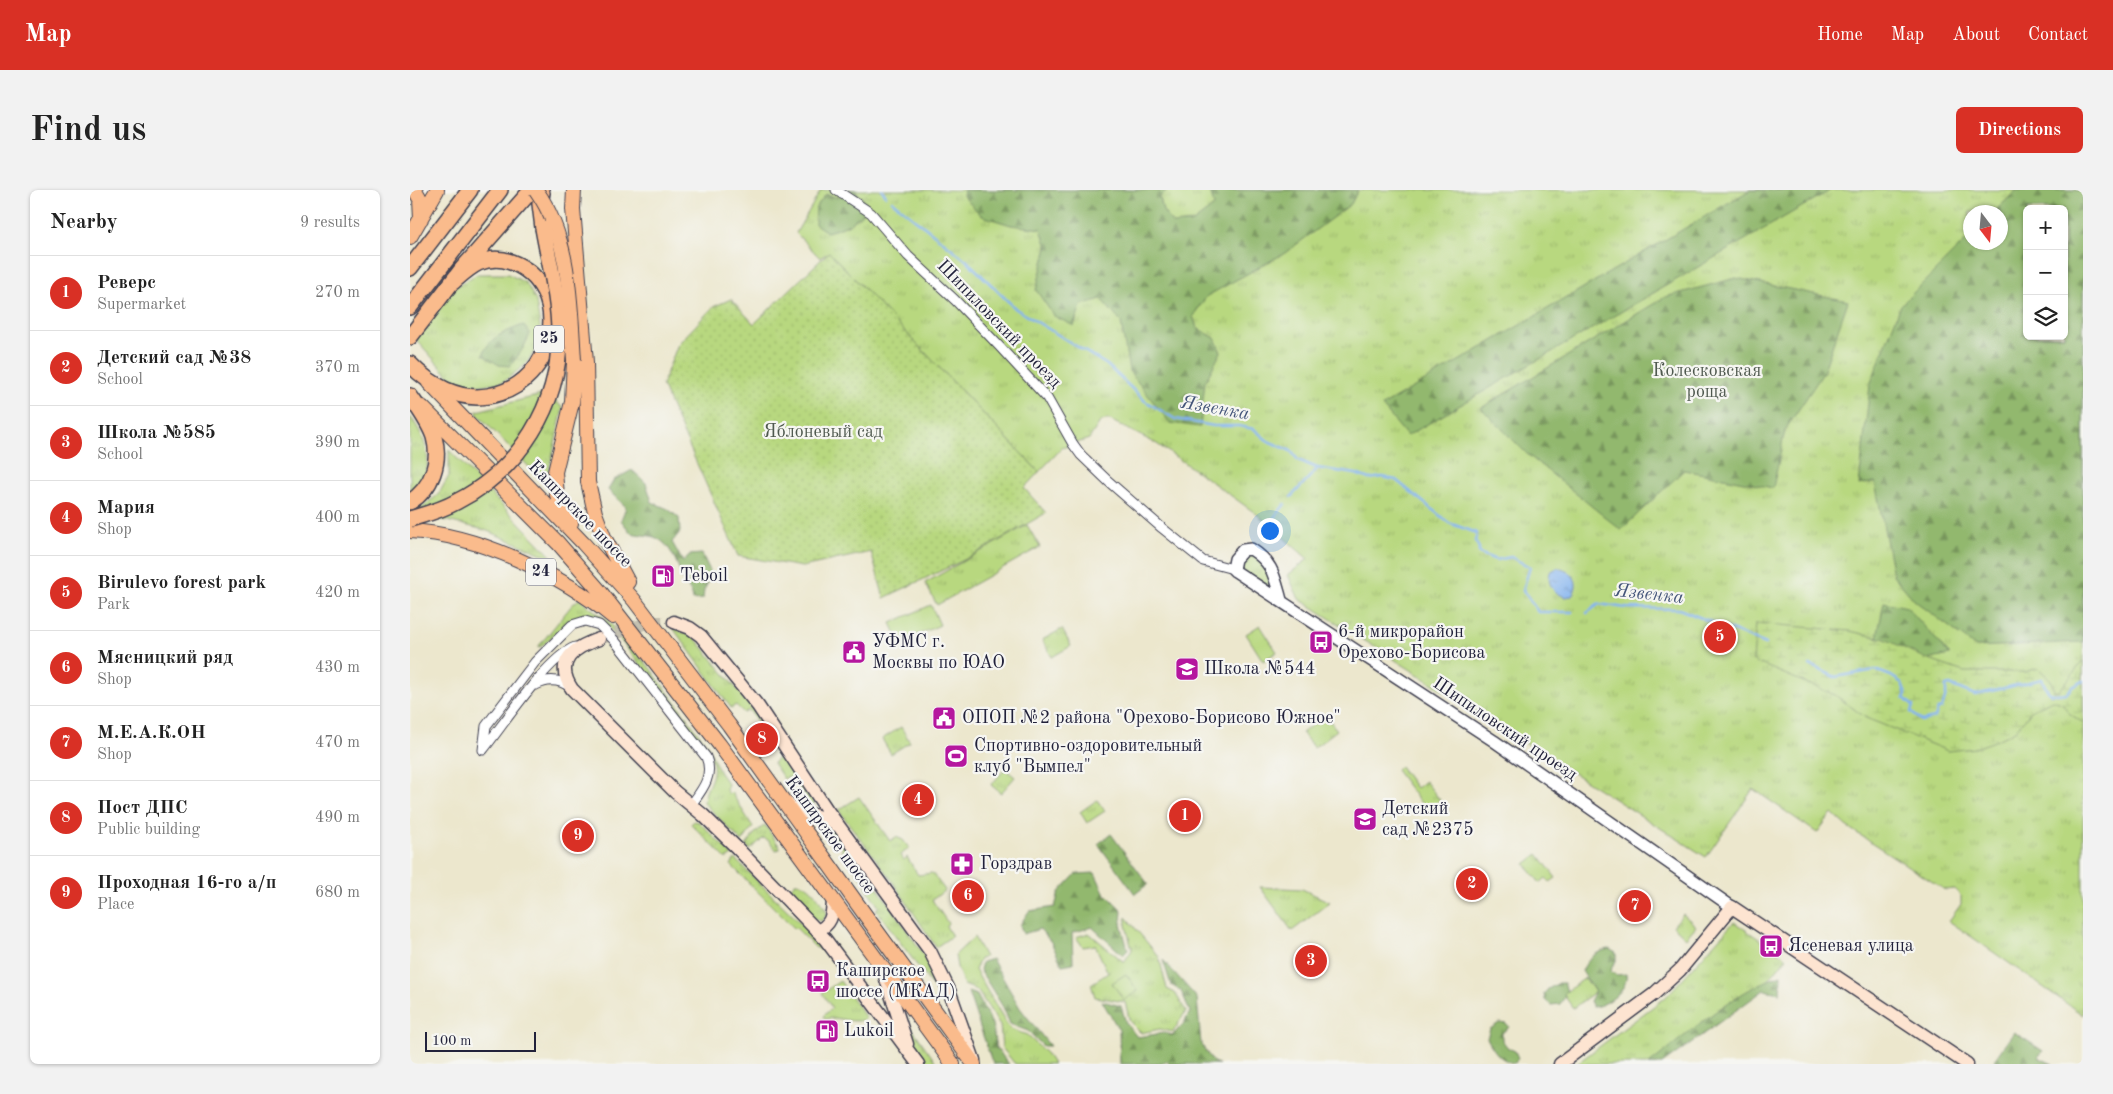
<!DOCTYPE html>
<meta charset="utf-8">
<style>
body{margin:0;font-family:"Old Standard TT",serif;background:#f2f2f2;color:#222}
.controls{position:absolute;right:15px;top:15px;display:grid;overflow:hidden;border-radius:8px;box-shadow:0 1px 4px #0004}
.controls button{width:45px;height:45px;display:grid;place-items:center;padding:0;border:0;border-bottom:1px solid #e0e0e0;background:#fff;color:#222;font:25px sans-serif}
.compass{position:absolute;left:1553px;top:15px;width:45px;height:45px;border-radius:50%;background:#fff;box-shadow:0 1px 4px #0004;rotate:164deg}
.scale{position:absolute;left:15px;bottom:12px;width:111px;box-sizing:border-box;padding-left:5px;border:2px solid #22223b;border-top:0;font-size:14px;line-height:18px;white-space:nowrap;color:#22223b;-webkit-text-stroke:4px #f6f6f2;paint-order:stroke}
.you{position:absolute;left:859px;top:340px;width:18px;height:18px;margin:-12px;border:4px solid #fff;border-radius:50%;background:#1a73e8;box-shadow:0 0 0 8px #1a73e833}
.badge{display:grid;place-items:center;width:32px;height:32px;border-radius:50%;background:#d93025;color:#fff;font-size:16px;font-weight:700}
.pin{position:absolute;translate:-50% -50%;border:2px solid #fff;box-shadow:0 1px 5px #0006}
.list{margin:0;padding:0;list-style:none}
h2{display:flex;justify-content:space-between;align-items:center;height:65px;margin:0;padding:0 20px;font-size:21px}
h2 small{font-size:16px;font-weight:400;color:#767676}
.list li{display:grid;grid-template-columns:32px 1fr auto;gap:15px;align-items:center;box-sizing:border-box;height:75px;padding:0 20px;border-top:1px solid #e0e0e0}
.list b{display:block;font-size:19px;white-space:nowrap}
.list p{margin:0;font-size:16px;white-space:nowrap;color:#767676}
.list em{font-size:16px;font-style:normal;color:#767676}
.icon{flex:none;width:28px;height:28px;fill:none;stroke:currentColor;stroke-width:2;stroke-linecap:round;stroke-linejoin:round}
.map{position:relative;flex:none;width:1673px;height:874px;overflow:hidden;border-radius:8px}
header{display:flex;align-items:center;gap:30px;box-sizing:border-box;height:70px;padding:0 25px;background:#d93025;color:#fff}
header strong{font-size:24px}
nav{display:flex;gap:28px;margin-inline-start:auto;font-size:18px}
.intro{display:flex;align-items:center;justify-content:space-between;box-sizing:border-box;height:120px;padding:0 30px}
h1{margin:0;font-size:35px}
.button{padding:12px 22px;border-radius:8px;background:#d93025;color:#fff;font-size:18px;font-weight:700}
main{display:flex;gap:30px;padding:0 30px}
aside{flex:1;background:#fff;border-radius:8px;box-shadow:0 1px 4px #0004}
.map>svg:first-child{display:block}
.grass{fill:url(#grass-tufts);stroke:#6d7d5d;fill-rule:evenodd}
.forest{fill:url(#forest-firs);stroke:#5a6d54;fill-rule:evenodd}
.wetland{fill:url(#wetland-marsh);stroke:#6d7d5d}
.garden{fill:url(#garden-dots);stroke:#6d7d5d}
.pitch{fill:#b8d87f;stroke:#6d7d5d}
.water{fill:url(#water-ripples);stroke:#536b95}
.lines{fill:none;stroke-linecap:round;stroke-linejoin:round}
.stream{stroke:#84b4ef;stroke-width:2.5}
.secondary-tunnel{stroke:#c4c0b0;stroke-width:12;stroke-dasharray:12 6;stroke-linecap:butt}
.minor-casing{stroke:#404051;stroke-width:11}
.tertiary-casing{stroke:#404051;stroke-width:14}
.secondary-casing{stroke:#404051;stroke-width:15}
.primary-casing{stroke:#404051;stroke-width:16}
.trunk-casing{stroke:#404051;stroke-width:18}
.minor{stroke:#fff;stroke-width:9}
.tertiary{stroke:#fff;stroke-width:11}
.secondary{stroke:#fde4d1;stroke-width:12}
.primary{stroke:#fabb8c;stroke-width:14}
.trunk{stroke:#fabb8c;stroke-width:15}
.primary-bridge-casing{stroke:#404051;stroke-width:16;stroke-linecap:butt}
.trunk-bridge-casing{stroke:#404051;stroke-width:18;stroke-linecap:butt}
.primary-bridge{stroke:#fabb8c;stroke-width:14}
.trunk-bridge{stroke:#fabb8c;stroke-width:15}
.labels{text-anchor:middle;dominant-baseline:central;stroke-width:4.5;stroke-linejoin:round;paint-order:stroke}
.shield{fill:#f6f6f2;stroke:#626272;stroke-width:1}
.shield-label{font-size:16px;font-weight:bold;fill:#22223b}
.street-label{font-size:18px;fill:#22223b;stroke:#f6f6f2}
.park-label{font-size:18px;fill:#4f594f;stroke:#f6f6f2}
.poi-label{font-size:18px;fill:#22223b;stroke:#f6f6f2;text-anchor:start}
.water-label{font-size:19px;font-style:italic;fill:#44557a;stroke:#f6f6f2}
</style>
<header>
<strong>Map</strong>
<nav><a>Home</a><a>Map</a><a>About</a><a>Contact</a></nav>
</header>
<div class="intro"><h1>Find us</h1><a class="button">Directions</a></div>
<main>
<aside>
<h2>Nearby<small>9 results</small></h2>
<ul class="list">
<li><span class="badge">1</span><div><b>Реверс</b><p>Supermarket</p></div><em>270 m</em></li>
<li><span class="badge">2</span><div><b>Детский сад №38</b><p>School</p></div><em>370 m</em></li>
<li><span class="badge">3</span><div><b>Школа №585</b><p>School</p></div><em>390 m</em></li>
<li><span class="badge">4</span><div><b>Мария</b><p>Shop</p></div><em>400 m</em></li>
<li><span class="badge">5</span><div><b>Birulevo forest park</b><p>Park</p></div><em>420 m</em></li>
<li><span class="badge">6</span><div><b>Мясницкий ряд</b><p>Shop</p></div><em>430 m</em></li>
<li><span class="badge">7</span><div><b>М.Е.А.К.ОН</b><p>Shop</p></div><em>470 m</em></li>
<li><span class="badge">8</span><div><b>Пост ДПС</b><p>Public building</p></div><em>490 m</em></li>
<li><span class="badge">9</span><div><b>Проходная 16-го а/п</b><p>Place</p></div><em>680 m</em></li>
</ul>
</aside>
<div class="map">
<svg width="1673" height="874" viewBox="0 0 1673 874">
<defs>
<pattern id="grass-tufts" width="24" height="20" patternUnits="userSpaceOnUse" patternTransform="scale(1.25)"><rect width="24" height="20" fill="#b8d87f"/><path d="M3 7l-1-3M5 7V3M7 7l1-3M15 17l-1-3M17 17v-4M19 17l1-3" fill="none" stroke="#9eb96f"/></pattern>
<pattern id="forest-firs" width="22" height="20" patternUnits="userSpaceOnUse" patternTransform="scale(1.25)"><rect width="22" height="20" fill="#92b86e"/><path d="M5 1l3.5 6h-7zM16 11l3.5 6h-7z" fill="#77955c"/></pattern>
<pattern id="wetland-marsh" width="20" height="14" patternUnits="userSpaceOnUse" patternTransform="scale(1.25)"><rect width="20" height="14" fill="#b8d87f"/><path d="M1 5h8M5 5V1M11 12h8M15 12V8" fill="none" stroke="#9eb96f"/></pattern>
<pattern id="garden-dots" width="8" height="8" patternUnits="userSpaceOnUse" patternTransform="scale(1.25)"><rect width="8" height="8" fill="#b8d87f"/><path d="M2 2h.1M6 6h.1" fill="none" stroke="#9eb96f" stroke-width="1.8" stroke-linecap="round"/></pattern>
<pattern id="water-ripples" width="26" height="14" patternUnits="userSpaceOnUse" patternTransform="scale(1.25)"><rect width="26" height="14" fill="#84b4ef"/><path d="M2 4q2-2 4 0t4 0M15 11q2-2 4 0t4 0" fill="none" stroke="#6c92c3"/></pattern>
</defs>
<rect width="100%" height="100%" fill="#f6f6f2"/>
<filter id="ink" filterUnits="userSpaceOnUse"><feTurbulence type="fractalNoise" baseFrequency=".02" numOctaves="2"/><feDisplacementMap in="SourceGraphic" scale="10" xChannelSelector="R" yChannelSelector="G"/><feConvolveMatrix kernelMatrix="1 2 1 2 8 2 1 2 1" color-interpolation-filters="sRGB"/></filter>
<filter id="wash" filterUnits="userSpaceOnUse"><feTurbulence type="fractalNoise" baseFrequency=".0096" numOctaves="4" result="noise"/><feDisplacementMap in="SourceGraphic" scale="20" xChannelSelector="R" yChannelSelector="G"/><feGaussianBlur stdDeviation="1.12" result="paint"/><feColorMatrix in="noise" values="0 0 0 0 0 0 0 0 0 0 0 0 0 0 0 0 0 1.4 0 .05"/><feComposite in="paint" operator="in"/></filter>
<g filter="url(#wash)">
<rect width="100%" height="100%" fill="#ece7cd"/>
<path class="grass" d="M411 0H1673V825L1539 731 1551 714V706L1544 699 1535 700 1436 636 1422 623 1407 643 1343 599 1296 667 889 409 878 385 898 369 848 325 795 287 747 254 698 229 690 232 679 249 652 258 629 282 419 62 410 68 386 43ZM1617 19H1654V146H1617ZM1560 22H1590V52H1560Z
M67 84H98L116 93 126 111 130 137 126 159 115 175 93 192 66 196 42 190 4 147 42 99Z
M131 205 143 209 153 218 139 280V297L67 224V221Z
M0 226C17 248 29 285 0 301Z
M39 260 144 369 75 340 33 330 0 326 28 305 39 286Z
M617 335 630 357 527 415 515 393Z
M833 360 853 367 871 410 822 376Z
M169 409 198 431 240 478 297 555 310 583 318 594 316 600 319 604 321 602 343 637 332 652 294 613C295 593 310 587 300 565L204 442C170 411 160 431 132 456L128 457 162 415Z
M263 438 285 448 345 521 405 613 399 617 391 612V609L395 605 381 588 377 587 374 589 363 573 371 566 339 520 334 523 326 515 321 518Z
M652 439 661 456 642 467 632 450Z
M915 525 927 540 904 558 892 543Z
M491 537 500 552 481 564 472 549Z
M990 576 1006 598 1015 591 1030 610 1017 621 986 580Z
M595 579 605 587 591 603 581 595Z
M449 607 480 651 486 647 493 650 499 658 491 665 494 670 497 667 508 685 522 683 535 700 522 710 538 733 536 736 542 746 526 757 481 689 429 621 430 619Z
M687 610 695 621 677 633 670 622Z
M404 630 410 631 425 641 465 694 518 771 539 819 466 719 469 717 456 697 457 696 431 660 433 659Z
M284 631 289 632 322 665 316 669 281 634Z
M355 635 370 657V659L366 660 358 650 353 648 340 660 336 656 346 642Z
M1128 664 1146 688 1140 692 1136 688 1130 693 1115 674Z
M325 669 417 759 415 762 405 757 386 738 385 739 321 675Z
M385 693C401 692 408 709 416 720L417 724 412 731 404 729 380 699Z
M850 697 892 699 920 712 882 741Z
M1273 724 1286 736 1276 748 1263 736Z
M716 727 749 767 757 799 765 803 776 821 763 842 750 839 731 843 720 832 715 812 685 807 681 794 698 783 685 755 673 757 666 747 679 743 714 772 722 760 716 735Z
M1324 732 1377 768 1356 792 1247 874H1166L1256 807Z
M564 747 575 767 570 769 565 780 600 839 617 845 636 863 643 874H605L592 858 590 835 567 800 554 795 547 777 545 765Z
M1175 788 1185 802 1163 818 1153 804Z
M430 791 456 828C445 836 429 825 415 829L413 826 422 818 412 803Z
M499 834 527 874H516L498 850 494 837Z"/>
<path class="forest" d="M429 0H445L459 16C446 32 437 37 417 42L405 34 406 17 416 4 428 8Z
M554 0H757L750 7 753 21 763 34 783 32 804 16 800 0H948L941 14 875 63 797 106 783 126 787 138 805 148 811 162 795 192 790 237 760 233 719 181 711 132 691 109 671 115 664 136 644 126 626 100 637 57 631 39 601 35 572 26 553 6Z
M1340 0H1421L997 246 972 216Z
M1607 0H1673V452L1566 457 1505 411 1483 385 1465 292 1449 295 1460 195 1491 115 1560 46V52H1590V22H1584ZM1617 19H1654V146H1617Z
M1326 88 1438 111 1413 183 1375 240 1363 298 1274 280 1211 340 1117 264 1071 218 1255 107Z
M113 135 120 143C115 157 109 165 100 176L89 175 73 165C79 146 96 142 113 135Z
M222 280 236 293 242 312 258 319 269 328 270 342 262 352 273 372 279 365 292 364 302 385 294 400 293 409 283 410C282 400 276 397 273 389 267 374 261 353 244 347 238 345 228 345 221 343L211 330 216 317 198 300 204 290Z
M1474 412 1497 417 1540 465 1503 473 1465 458Z
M701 644 738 694 725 704 688 654Z
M685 683 694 702 712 720 711 734 718 760 713 765 682 737 662 743 663 773 652 775 641 752 630 739 613 744 610 735 619 721 645 717 649 702 666 684Z
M1199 759 1206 763V771L1202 777 1201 782 1207 785 1216 784C1219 800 1196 816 1183 817L1180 811 1185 802 1172 781C1178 768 1185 762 1199 759Z
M582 769 610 818 640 856H633L618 841 600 834 593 817 570 780 572 772Z
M753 770 787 808 791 854 803 872 809 874H759L757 871 749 874H710L709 840 692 811 711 816 716 833 727 847 754 843 763 845 774 833 780 822 771 801 761 795Z
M1371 785 1370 803 1354 800 1252 874H1239C1281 842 1321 803 1371 785Z
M1149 793H1154L1157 801 1154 804 1155 807 1150 814 1141 815 1135 810 1134 804 1138 799Z
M558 802 567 805 582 834 586 858 599 874H584L581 869Z
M1089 833 1097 834 1099 837 1092 843V850L1098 858 1105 861 1108 868 1105 873C1090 871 1084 861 1077 848L1080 839Z
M1604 842 1633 861 1628 867 1643 874H1590L1584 870Z"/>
<path class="wetland" d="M1346 433 1440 441 1475 449 1519 470 1554 482H1615L1628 478 1641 490 1644 501H1649L1673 471V533L1659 523 1652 513 1642 510 1622 520 1605 541 1585 551 1565 558 1538 561 1456 528 1425 505 1343 471Z"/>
<path class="garden" d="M419 62 629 282 614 298 636 323 558 368 474 408 461 362 392 377 328 366 252 195 268 154 303 117 321 109 344 134Z"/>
<path class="pitch" d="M521 415 530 435 490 453 481 433Z
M850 435 867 462 853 471 836 444Z
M716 784 728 801 714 810 702 793Z"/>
<path class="water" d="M1147 378C1162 381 1172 391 1162 406L1155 407C1143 402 1137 395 1140 382Z"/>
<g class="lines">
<path class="stream" d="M472 0 476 6
M482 11 556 70 606 119 697 175 735 211 765 229 804 236H829L844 239 858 251 881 261 888 270 907 278 946 284 959 289 972 287 986 290 1039 333 1067 343 1065 351 1069 358V363L1086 370 1101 367 1120 377 1113 400 1128 422H1162
M881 307 907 279
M864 328 875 314
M1177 423 1189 414 1216 418 1269 419 1356 454
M1400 475 1425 487 1465 480 1481 486 1492 493 1496 504 1494 508 1503 516 1501 522 1511 531 1525 528 1528 519 1532 518 1536 505V496L1540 495 1565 505 1632 489C1639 506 1639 505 1657 503L1662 497 1673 491"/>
</g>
</g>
<g filter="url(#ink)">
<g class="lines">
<path class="secondary-tunnel" d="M189 449 240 432H264"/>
<g class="minor-casing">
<path id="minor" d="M426 0 461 23 498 66 545 110 589 156 637 208 663 254 671 265 698 291 752 338 793 371 823 379
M126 495C137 489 149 489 160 497
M73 560 76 536 125 472 162 435 175 431 189 435 205 451 296 567C304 586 292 600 281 615
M73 560C94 534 137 468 165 457"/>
</g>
<g class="tertiary-casing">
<path id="tertiary" d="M871 410C864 385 863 373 841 359L833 360 825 369 823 379 825 381 1084 551 1322 717"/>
</g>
<g class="secondary-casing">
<path id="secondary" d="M264 432 280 438 291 446 348 516 417 620 520 761 539 800 564 870
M189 449C165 457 143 471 162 499L265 602 293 625 327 658 415 749 508 874
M377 613C391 626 411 623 426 635
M407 741C422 734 422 726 423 711
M474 783 497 854
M1150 874 1244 804 1270 780 1322 717 1557 874"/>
</g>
<g class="primary-casing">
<path id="primary" d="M5 0 10 9 11 29
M164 0 163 19 176 172 178 292 185 323 194 347 218 392
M0 47 27 0
M19 193 173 353 224 410 319 535 461 733 564 874
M12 217 148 353 189 400 309 554 543 874
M161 333 147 305 145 282 162 212 164 170
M0 341C67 344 152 385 203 427"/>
</g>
<g class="trunk-casing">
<path id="trunk" d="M132 3 130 14 133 38
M0 78 60 0
M0 117 90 0
M0 147 52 79 119 3
M0 174C20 195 49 211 78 206 148 195 165 96 101 72 90 68 78 69 68 73 58 78 51 85 43 92
M0 206C9 219 19 232 24 247 31 272 22 298 0 312"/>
</g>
<use href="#minor" class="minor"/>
<use href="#tertiary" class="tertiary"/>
<use href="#secondary" class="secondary"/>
<use href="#primary" class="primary"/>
<use href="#trunk" class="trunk"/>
<g class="primary-bridge-casing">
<path id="primary-bridge" d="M126 0C161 50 160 112 164 170"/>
</g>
<g class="trunk-bridge-casing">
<path id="trunk-bridge" d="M0 329C16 324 32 320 46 312 109 280 151 214 149 143 149 108 139 73 133 38"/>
</g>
<use href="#primary-bridge" class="primary-bridge"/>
<use href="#trunk-bridge" class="trunk-bridge"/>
</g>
</g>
<defs>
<g id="fuel-square" transform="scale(1.25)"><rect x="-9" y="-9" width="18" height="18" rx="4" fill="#b5179e" stroke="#f6f6f2"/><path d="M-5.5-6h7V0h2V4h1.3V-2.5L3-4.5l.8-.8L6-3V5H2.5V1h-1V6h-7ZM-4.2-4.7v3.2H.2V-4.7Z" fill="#fff"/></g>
<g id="bus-square" transform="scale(1.25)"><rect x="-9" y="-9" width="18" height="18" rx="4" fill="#b5179e" stroke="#f6f6f2"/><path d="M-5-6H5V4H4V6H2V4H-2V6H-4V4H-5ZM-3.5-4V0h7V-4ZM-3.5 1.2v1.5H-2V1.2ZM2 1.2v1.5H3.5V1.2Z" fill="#fff"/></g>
<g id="civic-square" transform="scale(1.25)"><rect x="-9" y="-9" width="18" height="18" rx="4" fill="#b5179e" stroke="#f6f6f2"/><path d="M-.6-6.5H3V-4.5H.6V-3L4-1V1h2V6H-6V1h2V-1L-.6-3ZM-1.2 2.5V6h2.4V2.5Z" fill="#fff"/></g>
<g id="school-square" transform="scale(1.25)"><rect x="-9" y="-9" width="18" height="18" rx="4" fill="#b5179e" stroke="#f6f6f2"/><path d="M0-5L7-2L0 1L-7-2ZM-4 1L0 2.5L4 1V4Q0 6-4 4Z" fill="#fff"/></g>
<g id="stadium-square" transform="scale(1.25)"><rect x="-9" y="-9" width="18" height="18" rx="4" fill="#b5179e" stroke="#f6f6f2"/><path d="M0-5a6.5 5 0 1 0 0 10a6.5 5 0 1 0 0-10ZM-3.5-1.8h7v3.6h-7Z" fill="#fff"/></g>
<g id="pharmacy-square" transform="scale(1.25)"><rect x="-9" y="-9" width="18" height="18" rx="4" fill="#b5179e" stroke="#f6f6f2"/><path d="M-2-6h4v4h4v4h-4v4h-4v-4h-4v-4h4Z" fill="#fff"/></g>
</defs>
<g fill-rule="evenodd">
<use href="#fuel-square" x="253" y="386"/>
<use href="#bus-square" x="911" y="452"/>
<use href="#civic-square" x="444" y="462"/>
<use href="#school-square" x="777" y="479"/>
<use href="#civic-square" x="534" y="528"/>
<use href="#stadium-square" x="546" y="566"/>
<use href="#school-square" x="955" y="629"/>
<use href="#pharmacy-square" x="552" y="674"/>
<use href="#bus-square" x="1361" y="756"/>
<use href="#bus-square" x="408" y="791"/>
<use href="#fuel-square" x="417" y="841"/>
</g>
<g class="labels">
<g class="shield">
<rect x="124" y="135.5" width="30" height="27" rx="4"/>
<rect x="116" y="368.5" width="30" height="27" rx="4"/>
</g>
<g class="shield-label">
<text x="139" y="149">25</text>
<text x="131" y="382">24</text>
</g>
<g class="street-label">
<text transform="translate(589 134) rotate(46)">Шипиловский проезд</text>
<text transform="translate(170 324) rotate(46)">Каширское шоссе</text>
<text transform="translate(1095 539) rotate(34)">Шипиловский проезд</text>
<text transform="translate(420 645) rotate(54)">Каширское шоссе</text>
</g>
<g class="park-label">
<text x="1297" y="181">Колесковская<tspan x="1297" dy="21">роща</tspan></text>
<text x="413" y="242">Яблоневый сад</text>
</g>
<g class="poi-label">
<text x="270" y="386">Teboil</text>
<text x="928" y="442">6-й микрорайон<tspan x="928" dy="21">Орехово-Борисова</tspan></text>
<text x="462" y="452">УФМС г.<tspan x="462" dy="21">Москвы по ЮАО</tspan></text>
<text x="794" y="479">Школа №544</text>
<text x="552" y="528">ОПОП №2 района "Орехово-Борисово Южное"</text>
<text x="564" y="556">Спортивно-оздоровительный<tspan x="564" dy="21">клуб "Вымпел"</tspan></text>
<text x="972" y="619">Детский<tspan x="972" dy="21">сад №2375</tspan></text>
<text x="570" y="674">Горздрав</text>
<text x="1378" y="756">Ясеневая улица</text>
<text x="426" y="781">Каширское<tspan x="426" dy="21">шоссе (МКАД)</tspan></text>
<text x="434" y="841">Lukoil</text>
</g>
<g class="water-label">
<text transform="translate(805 219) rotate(10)">Язвенка</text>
<text transform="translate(1239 405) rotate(6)">Язвенка</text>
</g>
</g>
</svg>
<div class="controls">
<button>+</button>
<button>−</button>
<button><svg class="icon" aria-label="layers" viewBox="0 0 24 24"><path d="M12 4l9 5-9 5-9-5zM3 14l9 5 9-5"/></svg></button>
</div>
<svg class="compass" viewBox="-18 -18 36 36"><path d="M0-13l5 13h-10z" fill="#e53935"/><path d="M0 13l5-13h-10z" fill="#767676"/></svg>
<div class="scale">100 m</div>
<div class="you"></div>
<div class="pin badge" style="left:775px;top:626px">1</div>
<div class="pin badge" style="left:1062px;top:694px">2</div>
<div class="pin badge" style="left:901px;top:771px">3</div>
<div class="pin badge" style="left:508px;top:610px">4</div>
<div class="pin badge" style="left:1310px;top:447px">5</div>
<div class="pin badge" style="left:558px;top:706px">6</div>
<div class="pin badge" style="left:1225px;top:716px">7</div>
<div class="pin badge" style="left:352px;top:549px">8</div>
<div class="pin badge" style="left:168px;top:646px">9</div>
</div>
</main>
